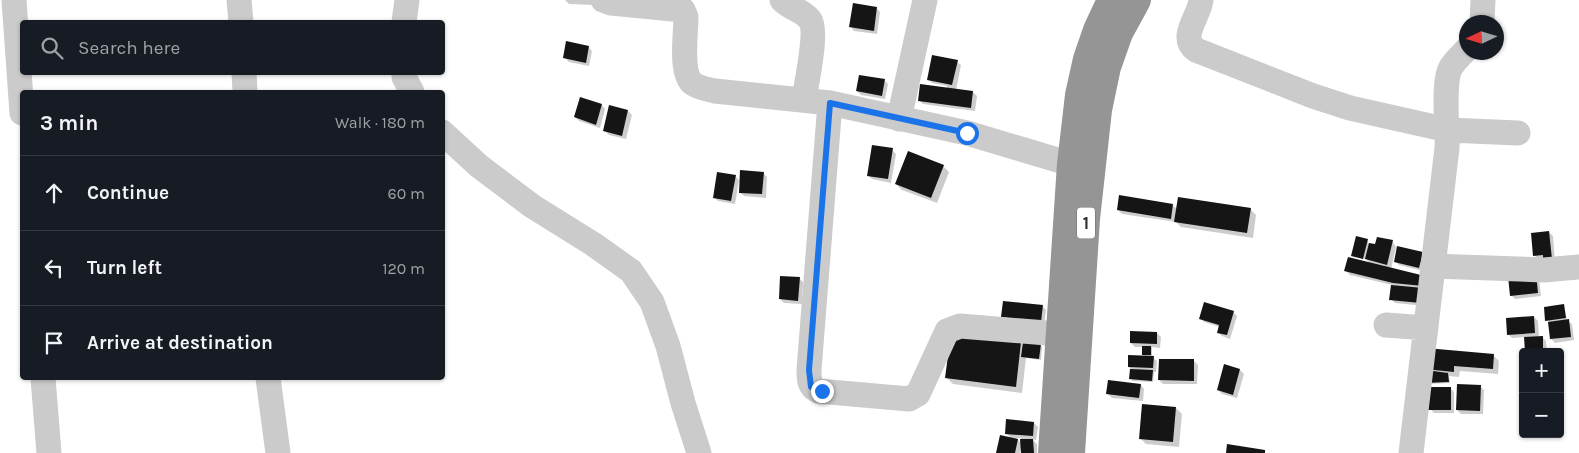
<!DOCTYPE html>
<meta charset="utf-8">
<style>
body{margin:0;font-family:Karla,sans-serif;background:#242831;color:#f1f3f6}
.controls{position:absolute;right:15px;bottom:15px;display:grid;overflow:hidden;border-radius:5px;box-shadow:0 1px 4px #0004}
.controls button{width:45px;height:45px;display:grid;place-items:center;padding:0;border:0;border-bottom:1px solid #363941;background:#171b24;color:#f1f3f6;font:25px sans-serif}
.compass{position:absolute;left:1459px;top:15px;width:45px;height:45px;border-radius:50%;background:#171b24;box-shadow:0 1px 4px #0004;rotate:266deg}
.stop{position:absolute;width:15px;height:15px;margin:-11px;border:4px solid #1a73e8;border-radius:50%;background:#fff}
.stop.end{background:#1a73e8;border-color:#fff;box-shadow:0 1px 5px #0008}
.list{margin:0;padding:0;list-style:none}
h2{display:flex;justify-content:space-between;align-items:center;height:65px;margin:0;padding:0 20px;font-size:21px}
h2 small{font-size:16px;font-weight:400;color:#9ea1a6}
.list li{display:grid;grid-template-columns:32px 1fr auto;gap:15px;align-items:center;box-sizing:border-box;height:75px;padding:0 20px;border-top:1px solid #363941}
.list b{display:block;font-size:19px;white-space:nowrap}
.list em{font-size:16px;font-style:normal;color:#9ea1a6}
.icon{flex:none;width:28px;height:28px;fill:none;stroke:currentColor;stroke-width:2;stroke-linecap:round;stroke-linejoin:round}
.map{position:relative;flex:none;width:1579px;height:453px;overflow:hidden}
.search{position:absolute;background:#171b24;box-shadow:0 1px 4px #0004;left:20px;top:20px;width:425px;height:55px;display:flex;align-items:center;gap:12px;box-sizing:border-box;padding:0 18px;border-radius:5px;color:#9ea1a6;font-size:19px}
.panel{position:absolute;background:#171b24;box-shadow:0 1px 4px #0004;left:20px;top:90px;width:425px;height:290px;border-radius:5px}
.map>svg:first-child{display:block}
.shadow{fill:#0003;fill-rule:evenodd}
.building{fill:#151515}
.lines{fill:none;stroke-linecap:round;stroke-linejoin:round}
.minor{stroke:#cbcbcb;stroke-width:25}
.highway{stroke:#959595;stroke-width:28}
.route{stroke:#1a73e8;stroke-width:6}
.labels{text-anchor:middle;dominant-baseline:central;stroke-width:5;stroke-linejoin:round;paint-order:stroke}
.shield{fill:#fff;stroke:#6d6d6d;stroke-width:1}
.shield-label{font-size:18px;font-weight:bold;fill:#2e2e2e}
</style>
<div class="map">
<svg width="1579" height="453" viewBox="0 0 1579 453">
<rect width="100%" height="100%" fill="#fff"/>
<path class="shadow" d="M565 0H594V5L569 4Z
M876 8 880 12 877 34 854 31 851 27Z
M588 47 592 51 589 66 569 62 565 58Z
M957 62 961 65 956 90 973 92 977 96 975 111 923 104 919 100 947 88V86L932 83 928 79Z
M884 80 888 84 885 99 861 95 857 91Z
M602 105 605 109 600 128 579 121 575 117Z
M628 111 632 115 626 139 609 135 605 131Z
M892 150 896 154 891 183 872 179 868 175Z
M943 166 949 172 937 203 902 190 896 184Z
M763 173 767 177 766 198 744 196 740 192Z
M735 176 739 180 735 204 718 201 714 197Z
M1172 205 1177 209H1250L1256 215 1253 238 1181 227 1176 222 1122 214 1118 210Z
M1549 232 1553 236 1555 262 1538 259 1534 255Z
M1367 240 1369 244 1376 246 1392 241 1396 247 1422 253 1423 271 1399 265 1395 261 1398 247H1396L1391 269 1425 277V306L1395 303 1391 299 1392 285 1350 275 1346 271 1371 264 1365 258V259L1352 255Z
M799 278 803 282 802 304 784 303 780 299Z
M1539 278 1541 296 1515 299 1511 295Z
M1564 305 1567 321 1572 324 1574 340 1555 343 1551 339 1549 322 1547 320Z
M1042 306 1046 310 1044 325 1007 321Z
M1233 312 1237 316 1230 339 1222 336 1218 332 1220 327 1204 322 1200 318Z
M1534 317 1538 321 1539 337H1542L1546 341 1547 352H1526V337L1512 338 1508 334Z
M1157 333 1161 337 1160 348 1152 347V357L1157 361 1156 372H1154L1153 382 1132 381 1131 379V369L1129 367 1146 357 1143 354V347H1135L1131 343Z
M1021 343 1024 346V344L1041 346 1042 347 1041 360 1026 358 1022 393 953 384 947 378Z
M1493 355 1499 361 1498 374 1460 371 1459 377 1449 376 1450 383 1426 384 1425 369Z
M1194 361 1198 365 1197 384H1163L1159 380Z
M1225 366 1240 370 1244 374 1237 398 1222 394 1218 390Z
M1141 385 1144 389 1143 401 1112 398 1108 394Z
M1480 386 1484 390 1483 414H1461L1457 410Z
M1450 388 1454 392V413H1434L1430 409Z
M1176 408 1182 414 1179 447 1146 444 1140 438Z
M1034 423 1038 427 1036 440 1032 439 1037 444V453H1022L1021 448 1020 453H998L1012 439 1007 434ZM1016 438H1021L1022 444Z"/>
<path class="building" d="M853 3 877 7 874 31 849 27Z
M566 41 589 46 586 63 563 58Z
M932 55 958 60 952 85 927 80Z
M859 75 885 79 882 96 856 91Z
M920 84 973 91 971 108 918 101Z
M580 97 602 104 596 125 574 117Z
M609 105 628 110 622 136 603 131Z
M872 145 893 148 888 179 867 176Z
M908 151 944 165 931 198 895 184Z
M740 170 764 172 762 194 739 193Z
M717 172 736 175 731 201 713 198Z
M1119 195 1173 204 1171 219 1117 210Z
M1178 197 1251 208 1247 233 1174 222Z
M1549 231 1552 259 1543 260V255L1533 256 1531 233Z
M1356 236 1368 239 1363 259 1351 256Z
M1377 237 1393 240 1387 265 1365 259 1369 243 1375 244Z
M1397 246 1423 252 1419 268 1394 262Z
M1348 257 1425 276 1423 286 1393 283 1344 271Z
M1536 273 1538 293 1510 296 1508 276Z
M780 276 800 277 798 301 779 299Z
M1391 285 1423 288 1421 303 1389 300Z
M1003 301 1043 305 1041 322 1001 317Z
M1204 302 1234 311 1227 335 1217 333 1219 325 1199 319Z
M1564 304 1566 318 1545 321 1544 307Z
M1534 316 1535 333 1507 335 1506 318Z
M1569 319 1571 337 1550 339 1548 322Z
M1130 331 1157 332V344L1130 343Z
M951 333 1021 342 1016 387 945 378Z
M1543 336V352H1525L1524 337Z
M1023 342 1041 344 1039 359 1021 357Z
M1142 346H1151V355H1142Z
M1426 348 1494 354 1493 369 1454 366V372L1424 369Z
M1128 355 1154 356 1153 368 1128 367Z
M1159 359H1194V381L1158 380Z
M1224 364 1240 369 1233 395 1217 390Z
M1130 369 1153 370 1152 381 1129 379Z
M1433 371 1448 373 1449 382 1424 383Z
M1108 380 1141 384 1139 398 1106 394Z
M1457 384 1481 385 1480 411 1456 410Z
M1428 387H1451V410H1428Z
M1142 404 1176 407 1173 442 1139 439Z
M1006 419 1034 422 1033 436 1005 434Z
M1000 435 1018 439 1015 453H996Z
M1020 439H1033L1034 453H1021Z
M1227 444 1265 450V453H1226Z"/>
<g class="lines">
<path class="minor" d="M14 0 22 113
M239 0 241 22
M603 0 611 3 683 10 686 17C686 33 680 71 692 83 698 88 707 89 715 91L830 103 967 133 1071 164
M782 0C789 8 804 11 810 20 818 32 806 84 804 100
M1201 0C1200 15 1178 38 1196 50L1313 96 1350 108 1448 130 1518 133
M404 22 407 0
M1482 22 1483 0
M244 72 245 92
M404 72V77L412 92
M830 103 809 370C809 379 809 387 818 391L909 399 918 394 947 331 960 326 1059 334
M899 119 925 0
M442 132 479 166 532 206 593 244 631 271 652 302 668 346 683 403 699 453
M1433 266 1544 270 1579 267
M1386 325 1426 328
M43 378 49 453
M268 378 278 453
M1411 453 1447 148C1448 128 1442 82 1451 67 1455 61 1461 55 1466 50"/>
<path class="highway" d="M1052 453 1071 164 1079 95 1087 59 1097 30 1111 0
M1071 453 1086 219 1098 110 1107 67 1119 33 1137 0"/>
</g>
<g class="lines">
<path class="route" d="M822 391H818L811 387 809 370 830 103 967 133"/>
</g>
<g class="labels">
<rect class="shield" x="1077" y="207.5" width="18" height="31" rx="4"/>
<g class="shield-label">
<text x="1086" y="223">1</text>
</g>
</g>
</svg>
<div class="controls">
<button>+</button>
<button>−</button>
</div>
<svg class="compass" viewBox="-18 -18 36 36"><path d="M0-13l5 13h-10z" fill="#e53935"/><path d="M0 13l5-13h-10z" fill="#9ea1a6"/></svg>
<div class="stop" style="left:967px;top:133px"></div>
<div class="stop end" style="left:822px;top:391px"></div>
<div class="search"><svg class="icon" aria-label="search" viewBox="0 0 24 24"><circle cx="10" cy="10" r="6"/><path d="M15 15l6 6"/></svg>Search here</div>
<section class="panel">
<h2>3 min<small>Walk · 180 m</small></h2>
<ul class="list">
<li><svg class="icon" aria-label="ahead" viewBox="0 0 24 24"><path d="M12 20V5M6 11l6-6 6 6"/></svg><div><b>Continue</b></div><em>60 m</em></li>
<li><svg class="icon" aria-label="left" viewBox="0 0 24 24"><path d="M17 20v-9H6M10 6l-5 5 5 5"/></svg><div><b>Turn left</b></div><em>120 m</em></li>
<li><svg class="icon" aria-label="arrive" viewBox="0 0 24 24"><path d="M6 21V4h12l-3 4 3 4H6"/></svg><div><b>Arrive at destination</b></div></li>
</ul>
</section>
</div>
